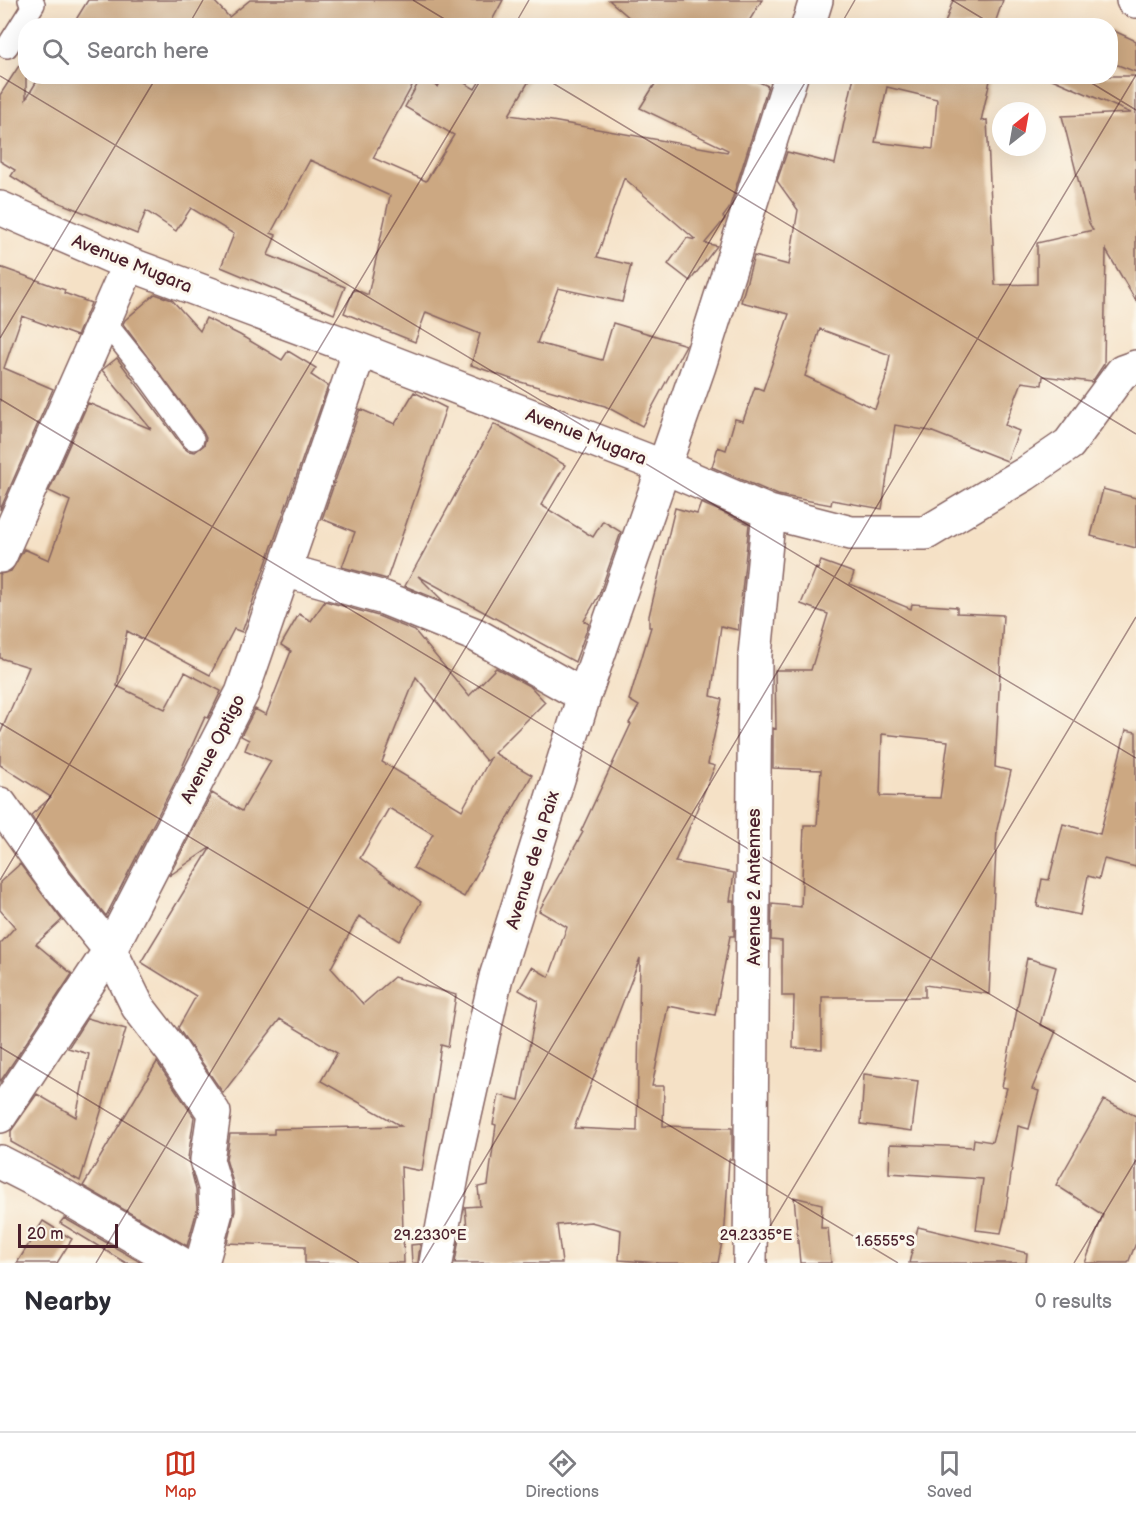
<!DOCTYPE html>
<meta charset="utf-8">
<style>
body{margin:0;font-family:"Balsamiq Sans",sans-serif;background:#f2f2f3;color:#2b2b33}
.compass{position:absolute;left:992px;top:102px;width:54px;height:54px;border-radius:50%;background:#fff;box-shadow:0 6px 24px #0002;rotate:31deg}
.scale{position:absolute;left:18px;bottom:15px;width:100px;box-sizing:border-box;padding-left:6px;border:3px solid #4a1f2b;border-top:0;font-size:16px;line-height:21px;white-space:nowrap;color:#4a1f2b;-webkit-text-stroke:4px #fbf7ec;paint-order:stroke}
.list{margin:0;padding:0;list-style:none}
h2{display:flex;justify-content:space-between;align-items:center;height:78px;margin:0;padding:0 24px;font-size:26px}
h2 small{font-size:20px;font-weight:400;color:#7c7c81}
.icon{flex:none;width:33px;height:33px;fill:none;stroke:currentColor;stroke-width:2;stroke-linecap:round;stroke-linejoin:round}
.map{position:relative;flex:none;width:1136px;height:1263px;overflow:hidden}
.search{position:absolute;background:#fff;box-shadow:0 6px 24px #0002;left:18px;right:18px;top:18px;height:66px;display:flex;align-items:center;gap:15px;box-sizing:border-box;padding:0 21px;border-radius:24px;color:#7c7c81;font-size:22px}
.sheet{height:168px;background:#fff}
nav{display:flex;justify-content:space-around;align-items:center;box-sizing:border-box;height:84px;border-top:2px solid #e1e1e2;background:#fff;font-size:16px;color:#7c7c81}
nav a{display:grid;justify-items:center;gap:3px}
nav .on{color:#c8321e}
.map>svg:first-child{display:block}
.building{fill:#cca882;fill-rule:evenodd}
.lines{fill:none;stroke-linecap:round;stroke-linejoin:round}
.lane-casing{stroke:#866361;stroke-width:24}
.street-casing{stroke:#866361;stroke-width:36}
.lane{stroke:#fff;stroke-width:21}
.street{stroke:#fff;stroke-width:33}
.ticks{fill:none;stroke:#4a1f2b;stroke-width:1.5;stroke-opacity:0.45}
.labels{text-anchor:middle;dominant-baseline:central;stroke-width:6;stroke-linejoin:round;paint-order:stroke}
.street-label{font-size:18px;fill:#4a1f2b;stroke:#fbf7ec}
.ticks-label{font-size:15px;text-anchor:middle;fill:#4a1f2b;stroke:#fbf7ec;stroke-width:6;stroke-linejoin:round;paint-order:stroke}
</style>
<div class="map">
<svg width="1136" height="1263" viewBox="0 0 1136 1263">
<rect width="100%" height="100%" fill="#fbf7ec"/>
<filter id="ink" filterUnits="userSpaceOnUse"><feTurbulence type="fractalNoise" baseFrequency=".0167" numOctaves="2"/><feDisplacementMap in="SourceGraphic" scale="12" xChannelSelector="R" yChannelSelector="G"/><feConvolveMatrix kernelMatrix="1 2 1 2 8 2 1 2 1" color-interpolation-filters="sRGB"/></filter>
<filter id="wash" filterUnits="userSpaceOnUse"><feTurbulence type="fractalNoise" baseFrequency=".008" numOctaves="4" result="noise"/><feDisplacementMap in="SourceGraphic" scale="24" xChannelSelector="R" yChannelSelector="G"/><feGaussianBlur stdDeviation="1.35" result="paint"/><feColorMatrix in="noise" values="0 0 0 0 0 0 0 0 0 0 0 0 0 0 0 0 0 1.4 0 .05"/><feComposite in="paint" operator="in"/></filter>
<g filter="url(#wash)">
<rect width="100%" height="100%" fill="#f5e1c6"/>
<g id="blocks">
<path class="building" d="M88 0H213L229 17 250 0H503L489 26H72Z
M609 0H762L746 26H639Z
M953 0H1003L994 26H944Z
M1110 29 1136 41V72L1110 62Z
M26 55V99L40 76H395L412 86 373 158 426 181 454 135 405 107 421 78 438 87 443 76H452L475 89 483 76H532L509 115 552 121 727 152 728 150 640 108 660 76H746L768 86 729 209 723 217 725 219 705 243 717 246 690 281 668 264 687 238 696 240 624 178 597 257 631 265 622 302 558 288 537 343 602 360 613 323 686 345 642 426 605 406 517 381 471 365 480 334 426 312 415 342 344 313 354 289 368 295 390 196 310 160 271 233 276 235 268 255 345 287 334 314 221 267 234 234 191 208 176 231 146 211 137 234 43 196 11 176 15 170 0 161V95Z
M854 76H991L981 121 987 120 995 285 1037 284V243L1093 230 1089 223 1062 116 1131 113 1045 76H1136V301L1106 250 1104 364 1092 382 1043 376 1042 385 1022 382 1005 425 1019 431 1007 461 930 431 895 425 882 509 832 500 831 505 778 495 712 467 718 447 726 450 735 419 743 421 755 387 763 390 789 314 741 302 754 256 789 265 798 210 777 181 787 152 835 164ZM887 87 937 99 933 149 875 142ZM820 329 890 355 885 381 875 409 805 376Z
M0 267 65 290 64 293 91 303 77 336 22 316 4 368 53 389 0 510Z
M155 294 172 300 200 331 206 318 240 335 282 360 288 351 316 368 311 375 328 386 242 632 234 629 210 675 127 631 117 686 165 709 185 672 221 691 208 718 205 717 179 774 106 916 71 872 31 815 51 797 0 765V734L29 667 0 658V574L11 571 24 549 49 560 70 501 49 491 88 403 151 429 102 370 117 358 183 447 188 451 195 452 204 445 206 438 203 432 123 324 125 320Z
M414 392 446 408 387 579 342 567 355 532 322 519 360 409 395 424Z
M494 424 565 465 541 505 593 537 603 521 621 532 599 595 584 621 589 624 575 662 418 576 444 602 405 586Z
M1103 489 1136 498V548L1091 536Z
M701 503 749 524 738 630 721 626 711 696 722 699 708 764 715 766 675 862 734 873 730 901H734V936H730L715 1015 668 1006 652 1086H664L663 1126 732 1128V1159H729L725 1226 718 1263H660L619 1260 621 1230 591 1222 557 1225 562 1263H455L459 1239 468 1238 465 1207 480 1206 478 1187 488 1185 496 1125 493 1124 499 1095 519 1100 538 1001 519 990 532 967 549 977 567 927 539 911 583 832 581 831 631 724 629 723 639 706 629 700 651 627H649V616L675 508 697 514ZM640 958 637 1131 574 1128Z
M821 561 854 573 850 584 911 609 912 604 957 607V613L1003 615 995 767 1011 771 997 829 989 994 925 985V997H822V1049L793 1048 794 996H782V941L771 940 772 904 801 907 804 825H817L821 770 773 768V728L776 729 775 670H811L828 614 801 604 816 568 818 569ZM882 734 948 741 940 798 880 796Z
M325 601 378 616 415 631 469 696 496 668 531 687 545 702 494 753 532 775 464 897 413 868 433 834 389 808 360 858 421 902 399 941 359 916 331 968 363 1004 394 977 456 995 448 1047 441 1045 422 1171 401 1167 404 1263H305V1246L227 1243 235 1211 234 1186 226 1159 230 1134H274V1129L401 1126 321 1081 337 1053 280 1019 223 1093 178 1028 196 996 141 962 211 847 169 876 212 793 242 811 271 761 245 750 249 740 241 736 255 709 266 715 291 651 281 645 299 614 311 621ZM416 677 486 761 491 757 462 810 382 762Z
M1126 730 1136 732V867L1104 859 1099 879 1088 876 1080 915 1037 906 1042 879 1049 880 1063 824 1100 834Z
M20 864 62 920 36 944 72 974 0 1082V944L15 927 0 910V882Z
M1027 958 1056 967 1040 1025 1056 1031 1032 1089 1039 1091 1029 1129 1018 1126 1005 1216 1001 1233 976 1230 983 1179 889 1173 890 1144 973 1147 974 1139 992 1142 1007 1088 1002 1087Z
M87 1018 126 1029 80 1181 11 1142V1131L37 1094 76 1117 89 1054 68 1048Z
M157 1062 194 1117 188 1158 196 1190 197 1210 187 1246 83 1186Z
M864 1074 918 1081 912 1131 861 1124Z
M1104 1100 1136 1116V1243L1128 1263H1085L1103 1215 1056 1185Z
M794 1197 822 1204 821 1228H828L831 1263H800Z
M64 1218 142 1263H126L60 1223Z
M43 1221 72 1239 57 1263H17Z
M918 1227 1027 1253 1026 1263H909Z
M420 1244 418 1263H412L411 1245Z"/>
</g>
</g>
<g filter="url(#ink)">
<use href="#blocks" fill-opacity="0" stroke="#866361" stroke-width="1.5"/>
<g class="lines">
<g class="lane-casing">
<path id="lane" d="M7 47 34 4 29 0
M104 321 137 362 193 439"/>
</g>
<g class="street-casing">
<path id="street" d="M1133 0 1136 1
M808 26 816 0
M0 208 129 264 360 350 664 467 769 512 851 533H926L1025 474 1069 444 1122 372 1136 367
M0 556 129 264
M284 570 384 598 476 635 584 696
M0 804 56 883 110 950 138 1007 172 1051 214 1113 207 1160 215 1187 216 1212 202 1263
M0 1116 110 950 242 693 360 350
M0 1162 43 1184 180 1263
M436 1263 456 1155 496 977 584 696 699 366 791 76
M750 1263 755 655 769 512"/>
</g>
<use href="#lane" class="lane"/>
<use href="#street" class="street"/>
</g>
</g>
<path class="ticks" d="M413 0 456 26M952 0 995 26M188 26 203 0M514 26 529 0M840 26 855 0M0 76 1136 758M541 76 1136 434M1080 76 1136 110M0 338 157 76M0 399 1136 1082M0 723 898 1263M0 880 483 76M0 1047 359 1263M96 1263 809 76M422 1263 1136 75M748 1263 1136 617M1074 1263 1136 1160"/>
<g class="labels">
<g class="street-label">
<text transform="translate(132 264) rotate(22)">Avenue Mugara</text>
<text transform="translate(586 437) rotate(21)">Avenue Mugara</text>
<text transform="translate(213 749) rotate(-63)">Avenue Optigo</text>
<text transform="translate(533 860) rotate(-73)">Avenue de la Paix</text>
<text transform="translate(754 887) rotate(-90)">Avenue 2 Antennes</text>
</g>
</g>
<g class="ticks-label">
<text x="430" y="1240">29.2330°E</text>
<text x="756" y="1240">29.2335°E</text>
<text x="885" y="1246">1.6555°S</text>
</g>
</svg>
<svg class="compass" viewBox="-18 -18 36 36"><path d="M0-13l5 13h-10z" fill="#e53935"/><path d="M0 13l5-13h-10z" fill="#7c7c81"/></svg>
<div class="scale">20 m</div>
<div class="search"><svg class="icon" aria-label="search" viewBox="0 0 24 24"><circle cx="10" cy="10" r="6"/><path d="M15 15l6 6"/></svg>Search here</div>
</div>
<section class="sheet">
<h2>Nearby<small>0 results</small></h2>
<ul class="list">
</ul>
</section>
<nav>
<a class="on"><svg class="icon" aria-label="map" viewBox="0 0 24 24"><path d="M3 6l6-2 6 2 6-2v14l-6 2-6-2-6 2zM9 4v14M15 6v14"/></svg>Map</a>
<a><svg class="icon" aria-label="directions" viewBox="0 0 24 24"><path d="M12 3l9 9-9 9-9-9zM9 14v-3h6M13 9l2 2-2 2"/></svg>Directions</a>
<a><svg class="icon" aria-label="saved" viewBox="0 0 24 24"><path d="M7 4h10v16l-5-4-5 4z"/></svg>Saved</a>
</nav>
